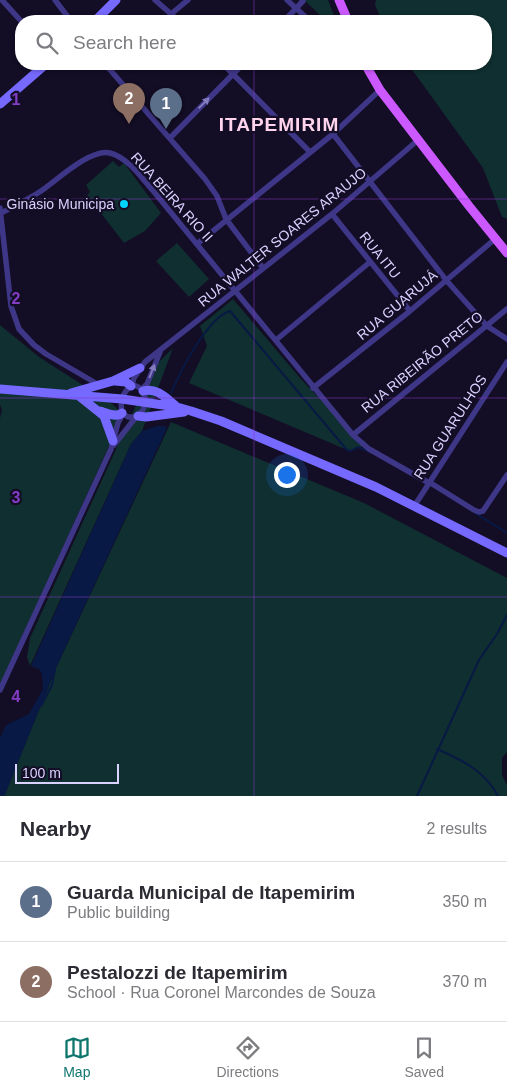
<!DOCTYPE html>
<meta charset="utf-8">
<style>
body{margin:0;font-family:Arial,sans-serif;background:#f2f2f3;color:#2b2b33}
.scale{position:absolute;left:15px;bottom:12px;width:104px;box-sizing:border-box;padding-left:5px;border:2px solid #dad2ff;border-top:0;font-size:14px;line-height:18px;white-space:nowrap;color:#dad2ff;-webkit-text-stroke:4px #130d25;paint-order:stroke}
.you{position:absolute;left:286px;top:474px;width:18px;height:18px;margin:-12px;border:4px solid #fff;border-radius:50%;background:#1a73e8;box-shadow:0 0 0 8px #1a73e833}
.badge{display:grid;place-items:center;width:32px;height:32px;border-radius:50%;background:#0f766e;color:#fff;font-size:16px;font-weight:700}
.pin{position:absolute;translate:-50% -41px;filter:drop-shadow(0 1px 2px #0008)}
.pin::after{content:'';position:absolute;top:26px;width:18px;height:15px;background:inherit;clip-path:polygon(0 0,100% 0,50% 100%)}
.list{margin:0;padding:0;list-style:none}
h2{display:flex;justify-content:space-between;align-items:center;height:65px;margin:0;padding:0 20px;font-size:21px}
h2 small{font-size:16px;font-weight:400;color:#7c7c81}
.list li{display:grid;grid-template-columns:32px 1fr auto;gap:15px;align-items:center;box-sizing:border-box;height:80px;padding:0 20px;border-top:1px solid #e1e1e2}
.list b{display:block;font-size:19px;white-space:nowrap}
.list p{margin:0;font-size:16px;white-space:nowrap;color:#7c7c81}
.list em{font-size:16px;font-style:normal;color:#7c7c81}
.icon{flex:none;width:28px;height:28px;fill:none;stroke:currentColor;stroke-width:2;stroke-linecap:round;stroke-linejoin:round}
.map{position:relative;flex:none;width:507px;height:796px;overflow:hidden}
.search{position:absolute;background:#fff;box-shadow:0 1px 4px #0004;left:15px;right:15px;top:15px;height:55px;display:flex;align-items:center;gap:12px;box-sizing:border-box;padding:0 18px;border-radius:20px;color:#7c7c81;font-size:19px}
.sheet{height:225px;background:#fff}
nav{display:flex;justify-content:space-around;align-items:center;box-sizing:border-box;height:70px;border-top:1px solid #e1e1e2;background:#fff;font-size:14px;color:#7c7c81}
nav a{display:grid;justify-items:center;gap:2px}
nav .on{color:#0f766e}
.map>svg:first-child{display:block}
.green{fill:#102f30}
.water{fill:#071944}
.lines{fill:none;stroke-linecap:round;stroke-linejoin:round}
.stream{stroke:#071944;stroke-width:2}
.street{stroke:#3e3687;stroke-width:5.5}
.secondary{stroke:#7669ff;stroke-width:9}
.primary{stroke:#cc59ff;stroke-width:9}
.oneway{fill:#847cbd}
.grid{fill:none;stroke:#843dc5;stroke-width:1;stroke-opacity:0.55}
.poi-dot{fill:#00d3fd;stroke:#130d25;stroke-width:2}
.labels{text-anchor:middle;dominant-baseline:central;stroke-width:4.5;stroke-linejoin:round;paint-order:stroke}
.street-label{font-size:14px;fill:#dad2ff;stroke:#130d25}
.poi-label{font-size:14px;fill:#dad2ff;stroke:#130d25;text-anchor:end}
.district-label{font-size:19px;font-weight:bold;letter-spacing:1px;fill:#ffd4ec;stroke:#130d25}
.grid-label{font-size:16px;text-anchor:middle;font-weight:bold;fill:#843dc5;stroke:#130d25;stroke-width:4.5;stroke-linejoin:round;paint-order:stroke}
</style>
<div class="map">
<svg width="507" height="796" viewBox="0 0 507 796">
<rect width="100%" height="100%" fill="#130d25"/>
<path class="green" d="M304 0H328L335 18 330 21 320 15Z
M376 0H507V219L502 217 483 168 408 64H486V21H382L375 5Z
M113 161 119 167 124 163 161 213 145 231 124 243 87 195 90 192 86 185Z
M177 243 209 279 189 297 156 261Z
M233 299 301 379 353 434 366 442 361 447H357L350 451 345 449 189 383 207 346 200 326Z
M0 325 39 357 111 403 118 409 120 422 0 685V418L2 410 0 405Z
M173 348 142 431 131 444 30 666 27 657 30 638 153 368Z
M171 422 364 503 507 578V752L502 758V775L507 785V796H4L56 668Z"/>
<path class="water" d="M157 426H165L167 428 56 668 6 792 4 796H0V738L6 725 29 714 43 689 42 674 39 669 31 666 131 444 142 431Z"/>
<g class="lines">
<path class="stream" d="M171 393C180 372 207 318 230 311L347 450 351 451 358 447 373 453
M475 513 507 533
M41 706 52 685 55 669
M437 749C462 760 485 771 498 796
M417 796 479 660 497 634 507 615"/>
<path class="street" d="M2 0 21 21
M55 0 71 21
M155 0 179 21
M287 0 310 21
M171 14 188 0
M284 21 303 1 302 0
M105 64 205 179 217 196 226 219 263 268
M223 64 310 152
M333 134 446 280 487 326 507 339
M170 138 243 64
M0 208 11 306 19 329 34 345 46 354 99 385
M1 213C15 206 29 199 41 191 57 180 91 148 110 153 129 158 143 180 155 193L353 435 369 449 429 483
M332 214 410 311
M197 244 333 134 380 90
M276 340 370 262
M132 385 134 378 145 362 332 214 418 140
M132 385C150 387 149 411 135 417H128L122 413C120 401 122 393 132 385Z
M313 388 410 311 495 239
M142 389 147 384 160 352
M353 435 507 309
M114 445 136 417
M429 482 474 510 479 512 483 511 507 475
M415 505 507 362
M0 690 111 449 118 423 123 414"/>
<path class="secondary" d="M95 21 116 0
M0 104 46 64
M115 381 126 382 131 386
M0 389 122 399 177 407 191 411 221 421 376 487 507 553
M143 391C157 387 167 399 177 407
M71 393 113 381 140 368
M79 396 104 416 113 441
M100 411C107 413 116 418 122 413
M138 416 146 417 184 412"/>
<path class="primary" d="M339 0 348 21
M365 64 380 90 469 206 507 253"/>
</g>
<defs><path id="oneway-solid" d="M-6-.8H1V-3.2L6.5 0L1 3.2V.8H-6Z" transform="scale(1.25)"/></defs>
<g class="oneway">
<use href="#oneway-solid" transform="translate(204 103) rotate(-45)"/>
<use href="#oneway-solid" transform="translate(152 371) rotate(-69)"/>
</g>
<path class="grid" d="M254 0V21M254 64V796M0 199H507M0 398H507M0 597H507"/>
<circle class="poi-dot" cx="124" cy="204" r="5"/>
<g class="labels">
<g class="street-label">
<text transform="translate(172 197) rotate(48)">RUA BEIRA RIO II</text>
<text transform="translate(282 237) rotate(-39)">RUA WALTER SOARES ARAUJO</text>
<text transform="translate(380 255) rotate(51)">RUA ITU</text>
<text transform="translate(397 305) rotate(-40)">RUA GUARUJÁ</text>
<text transform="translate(422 362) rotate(-39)">RUA RIBEIRÃO PRETO</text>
<text transform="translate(450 427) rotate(-57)">RUA GUARULHOS</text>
</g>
<g class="poi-label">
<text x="114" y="204">Ginásio Municipa</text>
</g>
<g class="district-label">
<text x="279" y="124">ITAPEMIRIM</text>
</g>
</g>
<g class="grid-label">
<text x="16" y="105">1</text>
<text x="16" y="304">2</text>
<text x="16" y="503">3</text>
<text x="16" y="702">4</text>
</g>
</svg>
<div class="scale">100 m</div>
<div class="you"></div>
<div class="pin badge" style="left:166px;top:129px;background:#5c6f8a">1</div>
<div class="pin badge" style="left:129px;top:124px;background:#8d6e63">2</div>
<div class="search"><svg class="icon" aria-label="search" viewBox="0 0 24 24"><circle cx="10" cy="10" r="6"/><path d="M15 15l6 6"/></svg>Search here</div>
</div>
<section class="sheet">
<h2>Nearby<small>2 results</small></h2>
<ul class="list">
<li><span class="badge" style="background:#5c6f8a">1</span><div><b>Guarda Municipal de Itapemirim</b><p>Public building</p></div><em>350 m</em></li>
<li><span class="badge" style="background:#8d6e63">2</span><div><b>Pestalozzi de Itapemirim</b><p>School · Rua Coronel Marcondes de Souza</p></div><em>370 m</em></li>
</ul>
</section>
<nav>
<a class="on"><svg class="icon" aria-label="map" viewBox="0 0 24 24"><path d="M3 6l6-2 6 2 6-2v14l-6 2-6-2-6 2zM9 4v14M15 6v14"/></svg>Map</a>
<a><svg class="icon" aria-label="directions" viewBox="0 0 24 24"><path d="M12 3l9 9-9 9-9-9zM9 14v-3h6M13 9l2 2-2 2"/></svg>Directions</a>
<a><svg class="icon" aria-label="saved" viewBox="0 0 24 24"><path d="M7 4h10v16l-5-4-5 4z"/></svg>Saved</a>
</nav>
